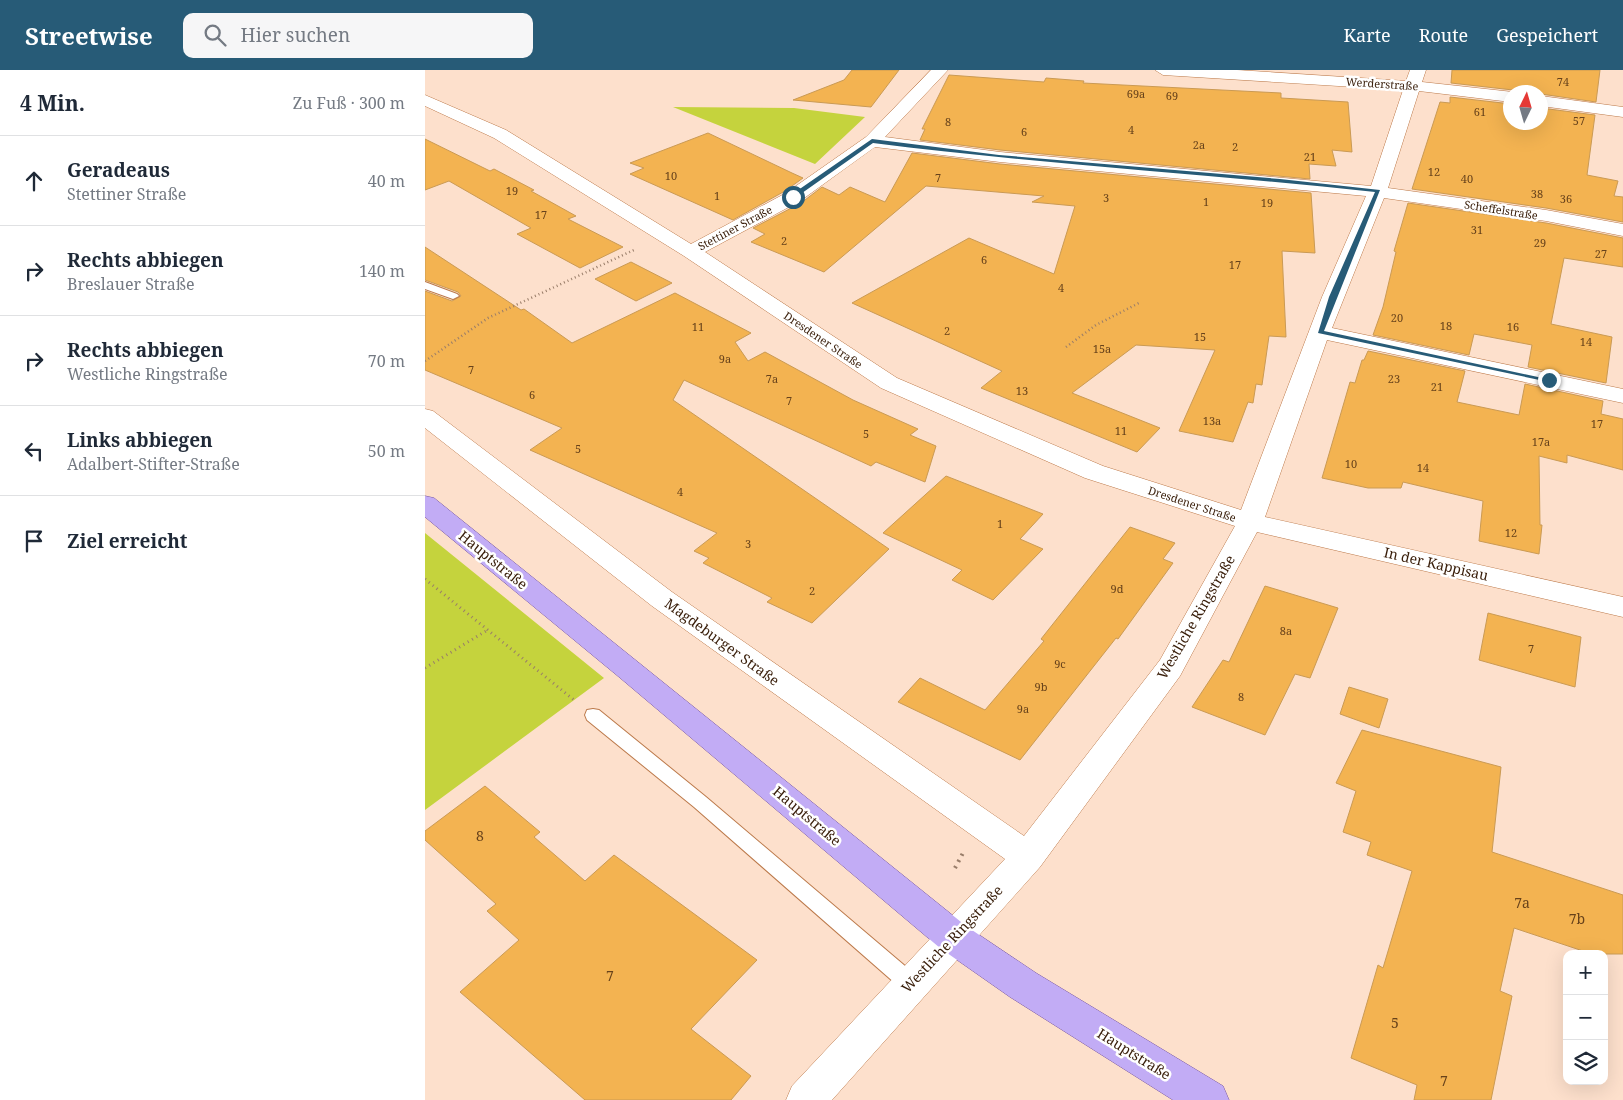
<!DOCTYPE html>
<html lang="de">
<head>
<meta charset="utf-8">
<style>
  body { margin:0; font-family:"Noto Serif",serif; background:#f6f6f7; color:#1f2937 }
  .controls { position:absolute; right:15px; bottom:15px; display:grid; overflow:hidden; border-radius:10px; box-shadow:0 5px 20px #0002 }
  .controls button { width:45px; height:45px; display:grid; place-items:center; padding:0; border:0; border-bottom:1px solid #e0e1e3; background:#fff; color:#1f2937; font:25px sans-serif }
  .compass { position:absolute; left:1078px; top:15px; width:45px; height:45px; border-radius:50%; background:#fff; box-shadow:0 5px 20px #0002; rotate:5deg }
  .stop { position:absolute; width:15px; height:15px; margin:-11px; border:4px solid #275b77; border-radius:50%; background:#fff }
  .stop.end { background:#275b77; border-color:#fff; box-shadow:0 1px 5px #0008 }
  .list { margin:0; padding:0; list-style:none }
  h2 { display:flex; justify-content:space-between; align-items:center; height:65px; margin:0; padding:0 20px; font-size:21px }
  h2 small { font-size:16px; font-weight:400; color:#747a83 }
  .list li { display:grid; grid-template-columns:32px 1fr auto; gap:15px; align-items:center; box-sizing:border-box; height:90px; padding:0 20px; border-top:1px solid #e0e1e3 }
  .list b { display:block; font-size:19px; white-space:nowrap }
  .list p { margin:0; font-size:16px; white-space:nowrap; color:#747a83 }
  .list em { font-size:16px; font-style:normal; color:#747a83 }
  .icon { flex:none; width:28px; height:28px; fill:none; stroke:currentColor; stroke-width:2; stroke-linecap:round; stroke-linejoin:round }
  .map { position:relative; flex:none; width:1198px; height:1030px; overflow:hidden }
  header { display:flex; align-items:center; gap:30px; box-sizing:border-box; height:70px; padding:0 25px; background:#275b77; color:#fff }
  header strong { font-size:24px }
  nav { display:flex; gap:28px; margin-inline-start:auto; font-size:18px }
  .search { width:350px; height:45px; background:#f6f6f7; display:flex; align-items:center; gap:12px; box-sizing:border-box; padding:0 18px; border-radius:10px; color:#747a83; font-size:19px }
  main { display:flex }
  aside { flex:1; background:#fff }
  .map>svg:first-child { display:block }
  .green { fill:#c5d33d }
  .building { fill:#f3b351; stroke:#ca9a54 }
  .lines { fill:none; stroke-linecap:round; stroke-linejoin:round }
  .lane-casing { stroke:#bc794a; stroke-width:2 }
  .street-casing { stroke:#bc794a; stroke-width:1 }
  .primary-casing { stroke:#77569e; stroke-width:1 }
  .path-far2 { stroke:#997d69; stroke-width:2.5; stroke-dasharray:1 3; stroke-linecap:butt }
  .path-far1 { stroke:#997d69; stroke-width:3; stroke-dasharray:1 4; stroke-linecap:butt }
  .path { stroke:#997d69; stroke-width:4; stroke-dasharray:2 5; stroke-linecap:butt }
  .lane { fill:#fff; fill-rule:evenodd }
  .street { fill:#fff; fill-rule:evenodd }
  .primary { fill:#c2acf5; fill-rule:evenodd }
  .route { fill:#275b77 }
  .labels { text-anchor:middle; stroke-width:5; stroke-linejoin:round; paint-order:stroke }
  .number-label { font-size:11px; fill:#67421b }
  .far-street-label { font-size:11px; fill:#381d09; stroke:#fff }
  .street-label { font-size:14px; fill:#381d09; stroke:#fff }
  .near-number-label { font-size:14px; fill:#67421b }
</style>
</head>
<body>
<header>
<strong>Streetwise</strong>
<div class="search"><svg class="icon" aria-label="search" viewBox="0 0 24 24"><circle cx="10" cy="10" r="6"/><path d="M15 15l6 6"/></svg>Hier suchen</div>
<nav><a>Karte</a><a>Route</a><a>Gespeichert</a></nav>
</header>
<main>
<aside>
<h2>4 Min.<small>Zu Fuß · 300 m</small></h2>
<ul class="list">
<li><svg class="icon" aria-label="ahead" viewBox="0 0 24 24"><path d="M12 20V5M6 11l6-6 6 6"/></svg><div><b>Geradeaus</b><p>Stettiner Straße</p></div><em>40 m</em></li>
<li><svg class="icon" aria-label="right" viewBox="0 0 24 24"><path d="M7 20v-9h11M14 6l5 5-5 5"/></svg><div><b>Rechts abbiegen</b><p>Breslauer Straße</p></div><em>140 m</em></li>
<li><svg class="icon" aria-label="right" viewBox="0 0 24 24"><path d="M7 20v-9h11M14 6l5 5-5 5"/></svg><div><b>Rechts abbiegen</b><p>Westliche Ringstraße</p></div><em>70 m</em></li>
<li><svg class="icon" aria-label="left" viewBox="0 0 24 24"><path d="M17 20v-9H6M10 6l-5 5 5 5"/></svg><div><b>Links abbiegen</b><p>Adalbert-Stifter-Straße</p></div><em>50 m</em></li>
<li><svg class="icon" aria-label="arrive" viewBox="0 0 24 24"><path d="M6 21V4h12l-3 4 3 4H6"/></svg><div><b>Ziel erreicht</b></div></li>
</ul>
</aside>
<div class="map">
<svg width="1198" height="1030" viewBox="0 0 1198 1030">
  <rect width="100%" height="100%" fill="#fde0cc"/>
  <!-- green -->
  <path class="green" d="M 248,37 L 369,38 L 440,47 L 390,94 Z
    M 0,463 L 179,608 L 0,740 Z"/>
  <!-- building -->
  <path class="building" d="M 427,0 L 474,0 L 446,37 L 368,30 L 419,10 Z
    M 1027,0 L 1175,0 L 1171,32 L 1116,24 L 1116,22 L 1090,22 L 1088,20 L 1026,13 Z
    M 524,5 L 619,12 L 621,8 L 659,11 L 658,13 L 856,23 L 856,28 L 923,32 L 927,82 L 907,80 L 911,96 L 884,94 L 885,109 L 575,80 L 495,70 L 500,59 L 497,59 Z
    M 1025,27 L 1086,34 L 1086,52 L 1116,52 L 1116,38 L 1170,45 L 1162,105 L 1193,111 L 1189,126 L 1198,127 L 1198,152 L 1121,138 L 987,119 L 1015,32 L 1025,33 Z
    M 283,63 L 367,103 L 378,108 L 360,121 L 308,150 L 205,104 L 219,98 L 205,93 Z
    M 0,69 L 65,101 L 69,99 L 109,120 L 106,121 L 151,146 L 143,149 L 198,177 L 155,198 L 92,164 L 106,158 L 24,111 L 0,120 Z
    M 487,83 L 575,94 L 886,123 L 890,183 L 857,181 L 861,267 L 844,266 L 837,315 L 831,314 L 828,333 L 823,332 L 808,372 L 754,361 L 790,280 L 711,275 L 647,323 L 735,358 L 712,382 L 556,318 L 577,301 L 427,233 L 544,168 L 629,204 L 650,136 L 607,132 L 619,126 L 501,116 L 399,202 L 326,172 L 340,164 L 328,158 L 376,133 L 397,117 L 414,125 L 425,117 L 460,132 Z
    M 983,133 L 1121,153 L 1198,168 L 1198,197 L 1139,188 L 1126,254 L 1187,267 L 1181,313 L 1103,297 L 1107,275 L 1049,264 L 1044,285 L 948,265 L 958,237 L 971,182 L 969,181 Z
    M 0,177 L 96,240 L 99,239 L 147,273 L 250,223 L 326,263 L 310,272 L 323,291 L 340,282 L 428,330 L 493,359 L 485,365 L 511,376 L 500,412 L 451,392 L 446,396 L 259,310 L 248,330 L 464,479 L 387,553 L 342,532 L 347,528 L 278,493 L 284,488 L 269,481 L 292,463 L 105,380 L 137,358 L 0,300 L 0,221 L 27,231 L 36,226 L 33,222 L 0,210 Z
    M 206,192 L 247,213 L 211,231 L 170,209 Z
    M 943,281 L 1040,301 L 1032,332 L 1094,345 L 1100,314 L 1178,331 L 1176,344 L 1198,349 L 1198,400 L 1142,385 L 1142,393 L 1114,386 L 1115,455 L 1117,455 L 1114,484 L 1054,471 L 1058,431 L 978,412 L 976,418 L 943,418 L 897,408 L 925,312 L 930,313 L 937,290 L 939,290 Z
    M 521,406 L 618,444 L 595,469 L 618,479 L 568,530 L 527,510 L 537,500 L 458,463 Z
    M 705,457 L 750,473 L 738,489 L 748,493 L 693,569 L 691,568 L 595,690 L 473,632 L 495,608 L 560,640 L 619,571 L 616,569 Z
    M 840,516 L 913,538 L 885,608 L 870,604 L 840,665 L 767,637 L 798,590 L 804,592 Z
    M 1063,543 L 1156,567 L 1150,617 L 1054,590 Z
    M 924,617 L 963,629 L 954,658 L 915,644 Z
    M 937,660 L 1076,697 L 1067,782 L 1198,825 L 1198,884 L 1167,884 L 1089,858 L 1075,921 L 1087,926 L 1066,1030 L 989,1030 L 992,1015 L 926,988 L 953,895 L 958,898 L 987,801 L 942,785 L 946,772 L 918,762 L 931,721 L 911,713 Z
    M 60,716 L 115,762 L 109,767 L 160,811 L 189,785 L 332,890 L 266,959 L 326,1006 L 306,1030 L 160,1030 L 35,922 L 94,870 L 62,841 L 71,834 L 0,770 L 0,761 Z"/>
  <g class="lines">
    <!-- lane casing -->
    <g class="lane-casing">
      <path id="lane" d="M 0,212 L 32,224 L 34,226 L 28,229 L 0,219 Z
        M 168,639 L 174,640 L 281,727 L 493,907 L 496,914 L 493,921 L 486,923 L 479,921 L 269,737 L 162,650 L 160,645 L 162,640 Z"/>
    </g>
    <!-- street casing -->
    <g class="street-casing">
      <path id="street" d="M 506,0 L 523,0 L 460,67 L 575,82 L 946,116 L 978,20 L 738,5 L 730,0 L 812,0 L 981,11 L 985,0 L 1001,0 L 997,12 L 1088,22 L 1086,22 L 1086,32 L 994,21 L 963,118 L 1121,140 L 1198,154 L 1198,166 L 1121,151 L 959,128 L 907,258 L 1198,319 L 1198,333 L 902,270 L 840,447 L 1198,527 L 1198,547 L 832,462 L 755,606 L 615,797 L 407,1030 L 361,1030 L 367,1016 L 580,789 L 227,536 L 0,358 L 0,339 L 8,341 L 247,522 L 599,766 L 735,590 L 810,456 L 660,408 L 456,318 L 259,186 L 69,68 L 0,36 L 0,25 L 81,60 L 266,174 L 361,123 L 441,67 ZM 450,77 L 575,92 L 941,126 L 897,227 L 816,440 L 678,396 L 472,308 L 280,182 L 375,131 Z
        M 1116,26 L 1198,37 L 1198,47 L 1116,36 Z"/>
    </g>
    <!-- primary casing -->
    <g class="primary-casing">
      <path id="primary" d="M 0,426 L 9,428 L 541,856 L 611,903 L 798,1016 L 804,1030 L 748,1030 L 585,927 L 515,878 L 194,607 L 0,447 Z"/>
    </g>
    <!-- path-far2 -->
    <path class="path-far2" d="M 641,277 L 671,255 L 714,233
      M 0,291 L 63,248 L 211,179"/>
    <!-- path-far1 -->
    <path class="path-far1" d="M 0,509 L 149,630
      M 0,598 L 61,561"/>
    <!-- path -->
    <path class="path" d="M 530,798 L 538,783"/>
    <!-- lane -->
    <use href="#lane" class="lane"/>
    <!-- street -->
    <use href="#street" class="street"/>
    <!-- primary -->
    <use href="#primary" class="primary"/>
  </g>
  <!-- route -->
  <path class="route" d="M 447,69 L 574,85 L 855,109 L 955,120 L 899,261 L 1127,310 L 1124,312 L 893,263 L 904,227 L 950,122 C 783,104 615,94 448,73 L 370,128 L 366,128 L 366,125 Z"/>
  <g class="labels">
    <!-- number labels -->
    <g class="number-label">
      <text x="1138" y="16">74</text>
      <text x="711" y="28">69a</text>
      <text x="747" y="30">69</text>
      <text x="1055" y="46">61</text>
      <text x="1154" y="55">57</text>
      <text x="523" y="56">8</text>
      <text x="706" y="64">4</text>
      <text x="599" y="66">6</text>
      <text x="774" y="79">2a</text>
      <text x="810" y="81">2</text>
      <text x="885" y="91">21</text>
      <text x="1009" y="106">12</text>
      <text x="246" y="110">10</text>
      <text x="513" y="112">7</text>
      <text x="1042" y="113">40</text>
      <text x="87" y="125">19</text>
      <text x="1112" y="128">38</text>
      <text x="292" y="130">1</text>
      <text x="681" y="132">3</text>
      <text x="1141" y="133">36</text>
      <text x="781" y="136">1</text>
      <text x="842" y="137">19</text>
      <text x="116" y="149">17</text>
      <text x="1052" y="164">31</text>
      <text x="359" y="175">2</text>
      <text x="1115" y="177">29</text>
      <text x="1176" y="188">27</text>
      <text x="559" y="194">6</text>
      <text x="810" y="199">17</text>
      <text x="636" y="222">4</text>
      <text x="972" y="252">20</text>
      <text x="1021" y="260">18</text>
      <text x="273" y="261">11</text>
      <text x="1088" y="261">16</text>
      <text x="522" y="265">2</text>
      <text x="775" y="271">15</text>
      <text x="1161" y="276">14</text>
      <text x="677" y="283">15a</text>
      <text x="300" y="293">9a</text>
      <text x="46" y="304">7</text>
      <text x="347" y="313">7a</text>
      <text x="969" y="313">23</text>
      <text x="1012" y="321">21</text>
      <text x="597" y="325">13</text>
      <text x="107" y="329">6</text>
      <text x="364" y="335">7</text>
      <text x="787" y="355">13a</text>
      <text x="1172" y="358">17</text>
      <text x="696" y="365">11</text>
      <text x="441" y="368">5</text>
      <text x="1116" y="376">17a</text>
      <text x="153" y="383">5</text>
      <text x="926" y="398">10</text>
      <text x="998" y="402">14</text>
      <text x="255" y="426">4</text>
      <text x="575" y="458">1</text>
      <text x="1086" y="467">12</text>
      <text x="323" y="478">3</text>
      <text x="692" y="523">9d</text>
      <text x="387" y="525">2</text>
      <text x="861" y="565">8a</text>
      <text x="1106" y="583">7</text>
      <text x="635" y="598">9c</text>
      <text x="616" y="621">9b</text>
      <text x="816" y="631">8</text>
      <text x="598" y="643">9a</text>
    </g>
    <!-- far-street labels -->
    <g class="far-street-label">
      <text transform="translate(957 14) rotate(4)" y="4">Werderstraße</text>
      <text transform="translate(1076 140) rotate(9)" y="4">Scheffelstraße</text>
      <text transform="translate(310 158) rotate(-28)" y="4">Stettiner Straße</text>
      <text transform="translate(398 270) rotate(34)" y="4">Dresdener Straße</text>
      <text transform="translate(767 434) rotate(18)" y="4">Dresdener Straße</text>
    </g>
    <!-- street labels -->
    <g class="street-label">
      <text transform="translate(68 490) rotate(39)" y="5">Hauptstraße</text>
      <text transform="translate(1011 494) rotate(13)" y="5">In der Kappisau</text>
      <text transform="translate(771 547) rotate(-60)" y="5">Westliche Ringstraße</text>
      <text transform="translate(297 572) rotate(36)" y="5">Magdeburger Straße</text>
      <text transform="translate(382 746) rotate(40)" y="5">Hauptstraße</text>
      <text transform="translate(527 869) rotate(-47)" y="5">Westliche Ringstraße</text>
      <text transform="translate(709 984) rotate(32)" y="5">Hauptstraße</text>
    </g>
    <!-- near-number labels -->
    <g class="near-number-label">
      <text x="55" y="771">8</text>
      <text x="1097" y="838">7a</text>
      <text x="1152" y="854">7b</text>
      <text x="185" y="911">7</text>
      <text x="970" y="958">5</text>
      <text x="1019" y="1016">7</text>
    </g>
  </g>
</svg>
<div class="controls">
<button>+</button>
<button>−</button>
<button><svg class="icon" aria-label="layers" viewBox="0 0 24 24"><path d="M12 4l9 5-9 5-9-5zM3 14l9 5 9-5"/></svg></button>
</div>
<svg class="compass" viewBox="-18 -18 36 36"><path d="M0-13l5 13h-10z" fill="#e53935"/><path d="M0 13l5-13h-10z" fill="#747a83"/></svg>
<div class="stop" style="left:368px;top:127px"></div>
<div class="stop end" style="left:1124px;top:310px"></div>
</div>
</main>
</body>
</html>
